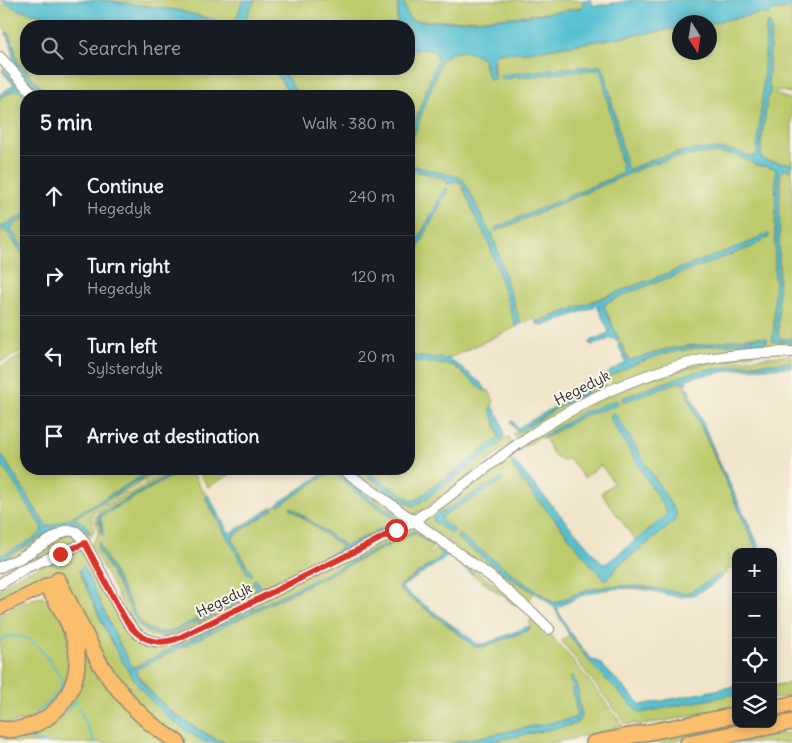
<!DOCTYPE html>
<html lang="en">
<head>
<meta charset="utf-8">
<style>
  body { margin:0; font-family:Delius,sans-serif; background:#242831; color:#f1f3f6 }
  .controls { position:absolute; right:15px; bottom:15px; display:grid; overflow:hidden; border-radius:10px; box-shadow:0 2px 8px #0003 }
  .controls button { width:45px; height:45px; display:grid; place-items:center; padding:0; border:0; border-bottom:1px solid #363941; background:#171b24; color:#f1f3f6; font:25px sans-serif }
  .compass { position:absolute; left:672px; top:15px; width:45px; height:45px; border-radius:50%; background:#171b24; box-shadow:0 2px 8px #0003; rotate:168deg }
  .stop { position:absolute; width:15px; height:15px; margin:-11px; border:4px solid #d93025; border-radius:50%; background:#fff }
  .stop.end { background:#d93025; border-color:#fff; box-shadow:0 1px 5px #0008 }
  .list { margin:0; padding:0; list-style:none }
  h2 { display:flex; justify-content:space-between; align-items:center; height:65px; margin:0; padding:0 20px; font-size:21px }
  h2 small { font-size:16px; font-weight:400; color:#9ea1a6 }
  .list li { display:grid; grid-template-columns:32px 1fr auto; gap:15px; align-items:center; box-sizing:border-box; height:80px; padding:0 20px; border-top:1px solid #363941 }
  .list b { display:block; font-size:19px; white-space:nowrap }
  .list p { margin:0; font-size:16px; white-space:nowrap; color:#9ea1a6 }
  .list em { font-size:16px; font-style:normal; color:#9ea1a6 }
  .icon { flex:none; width:28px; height:28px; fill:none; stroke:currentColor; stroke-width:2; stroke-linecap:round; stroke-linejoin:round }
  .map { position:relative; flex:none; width:792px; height:743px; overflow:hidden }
  .search { position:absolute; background:#171b24; box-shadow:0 2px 8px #0003; left:20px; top:20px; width:395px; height:55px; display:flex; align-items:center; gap:12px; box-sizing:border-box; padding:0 18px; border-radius:20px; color:#9ea1a6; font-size:19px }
  .panel { position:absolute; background:#171b24; box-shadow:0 2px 8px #0003; left:20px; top:90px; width:395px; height:385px; border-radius:20px }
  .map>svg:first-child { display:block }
  .green { fill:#bdcb6d; stroke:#747b4c; fill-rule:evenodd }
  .water { fill:#54bfd0; stroke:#40757e }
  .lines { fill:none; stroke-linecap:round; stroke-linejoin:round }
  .stream { stroke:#54bfd0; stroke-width:2 }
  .minor-casing { stroke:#8e887a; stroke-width:12 }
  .major-casing { stroke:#8e887a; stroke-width:15 }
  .highway-casing { stroke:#8e887a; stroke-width:18 }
  .minor { stroke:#fff; stroke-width:10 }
  .major { stroke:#fabe6d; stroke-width:12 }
  .highway { stroke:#fabe6d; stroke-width:15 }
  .route { stroke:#d93025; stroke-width:6 }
  .labels { text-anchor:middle; stroke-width:4; stroke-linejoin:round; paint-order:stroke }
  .street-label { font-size:15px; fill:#2b2b2b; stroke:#fbf7ec }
</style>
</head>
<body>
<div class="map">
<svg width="792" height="743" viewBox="0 0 792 743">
  <rect width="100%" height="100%" fill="#fbf7ec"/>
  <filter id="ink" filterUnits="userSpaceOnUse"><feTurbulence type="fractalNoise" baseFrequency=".02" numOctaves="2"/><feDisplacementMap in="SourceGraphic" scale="10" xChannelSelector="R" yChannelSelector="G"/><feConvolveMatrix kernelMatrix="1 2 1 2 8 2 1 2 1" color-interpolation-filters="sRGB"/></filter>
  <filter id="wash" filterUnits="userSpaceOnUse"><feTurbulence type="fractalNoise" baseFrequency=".0096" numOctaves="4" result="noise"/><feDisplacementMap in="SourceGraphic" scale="20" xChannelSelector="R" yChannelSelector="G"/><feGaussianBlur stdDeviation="1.12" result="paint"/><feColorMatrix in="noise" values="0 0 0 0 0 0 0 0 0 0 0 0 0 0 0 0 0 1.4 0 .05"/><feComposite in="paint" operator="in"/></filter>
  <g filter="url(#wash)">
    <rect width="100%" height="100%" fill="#f0e5ca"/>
    <!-- green -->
    <path class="green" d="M 102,0 L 244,0 C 236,11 242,20 226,23 L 176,10 Z
      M 255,0 L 398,0 L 397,23 L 393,25 L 256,26 L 250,25 L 246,17 Z
      M 403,0 L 584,0 L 582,8 C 525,17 469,22 412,21 L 407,15 Z
      M 6,3 L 41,15 L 103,26 L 26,26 L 26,69 L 409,69 L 409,51 L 422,49 L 434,51 L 436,54 L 437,60 L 442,60 C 452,48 472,49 484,59 L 485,67 L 495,79 L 493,57 L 494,55 L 498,53 L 529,52 L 679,28 L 680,52 L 710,52 L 710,23 L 761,13 L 764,15 L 771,11 L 792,8 L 792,93 L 776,90 L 775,94 L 792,100 L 792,164 C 782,162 768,164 761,157 L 761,143 L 767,101 L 768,95 L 770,93 L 768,83 L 771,29 L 770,23 L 766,24 C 767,66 761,110 757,152 L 756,155 L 753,157 L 726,150 L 713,149 L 694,150 L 675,153 L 649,161 L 632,168 L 627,169 L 606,76 L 602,67 L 599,66 L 552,69 L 501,78 L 591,70 L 601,71 L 623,170 L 621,174 L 495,228 L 497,231 L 651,164 L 679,157 L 706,153 L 731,154 L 737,155 L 756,164 L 773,167 L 776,169 L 774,333 L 772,341 L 792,343 L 792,349 L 768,350 L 616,384 L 611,382 L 608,377 L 629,366 L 662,354 L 704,347 L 746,342 L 767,341 L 767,338 C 749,335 730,340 713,343 C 697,345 681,346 666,349 C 655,352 640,359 629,360 L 621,343 L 619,344 L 617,340 L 619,339 L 604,307 L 606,303 L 638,289 L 754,246 L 764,239 L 768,238 L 756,240 L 538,322 L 537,324 L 534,318 L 521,324 C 513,301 505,279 499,255 C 497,248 493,240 492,233 L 487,228 L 466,185 L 446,174 L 409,165 L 409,148 L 440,64 L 436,63 L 409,139 L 409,96 L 299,96 L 284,73 L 277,75 L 292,96 L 48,96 L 16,59 L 15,47 L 8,33 L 0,22 L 0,8 Z
      M 16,90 L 19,90 L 26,98 L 26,214 L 1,227 L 8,233 L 26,259 L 26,349 L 0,362 L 0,98 Z
      M 786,168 L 792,170 L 792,339 L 780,339 L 778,334 L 780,172 L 781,170 Z
      M 409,169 L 446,179 L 448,182 L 457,181 L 460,182 L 489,243 L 516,327 L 447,359 L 409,356 L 409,266 L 446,193 L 426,224 L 409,257 Z
      M 26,218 L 26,253 L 11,229 L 14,224 Z
      M 26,354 L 26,469 L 154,469 L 70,518 C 64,521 52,527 46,526 L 44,523 L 0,452 L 0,367 Z
      M 792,355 L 792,362 L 747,364 L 691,373 L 622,398 L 624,401 L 678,382 L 680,381 L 685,383 L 686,388 L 685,388 L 716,461 L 757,549 L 758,552 L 736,552 L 736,566 L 725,571 L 726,573 L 722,576 L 720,574 L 694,591 L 686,593 L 611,586 L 586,590 L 554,603 L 522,581 L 460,535 L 458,536 L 457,538 L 506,575 L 534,593 L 526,603 L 421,520 L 519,449 L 521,450 L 510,458 L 513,462 L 512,466 L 526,486 L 553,517 L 596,571 L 603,578 L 606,579 L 610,576 L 619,565 L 667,528 L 676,519 L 610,417 L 667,512 L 665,517 L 636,541 L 601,493 L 614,483 L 601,465 L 584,478 L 570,459 L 561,460 L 553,454 L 545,438 L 581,417 L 616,401 L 582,413 L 543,436 L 542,438 L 539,437 L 525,447 L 524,443 L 562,419 L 628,385 L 704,363 ZM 501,478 L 503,481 L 441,517 L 441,521 L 454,530 L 434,522 L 433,517 Z
      M 409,361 L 453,365 L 483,390 L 489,391 L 494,402 L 491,406 L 494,420 L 499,437 L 495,442 L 462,465 L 416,500 L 413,501 L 362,469 L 409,469 Z
      M 603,379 L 606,385 L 605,389 L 520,438 L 514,436 L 513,434 L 525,429 L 555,409 L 585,394 L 603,381 Z
      M 509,437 L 511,443 L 422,511 L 412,515 L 347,469 L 356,469 L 411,505 L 415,506 L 495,447 L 503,439 Z
      M 0,461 L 42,528 C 42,529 42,531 41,532 C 37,539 8,552 0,556 Z
      M 159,469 L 165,469 L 96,509 L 91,516 L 94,530 L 91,536 L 87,536 L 78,528 L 0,565 L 0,560 L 19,550 L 64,524 L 74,523 L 79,524 L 90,532 C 87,524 79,523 73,518 Z
      M 172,469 L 180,469 L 99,515 L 98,521 L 101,531 L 103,526 L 100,518 L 103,515 L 184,469 L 191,469 L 202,491 L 204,491 L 206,496 L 205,497 L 249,576 L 252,574 L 233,541 L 233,536 L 274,509 L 273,508 L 278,505 L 279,506 L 332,470 L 332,469 L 337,469 L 404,518 L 403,523 L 168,638 L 148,636 L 132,622 L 91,545 L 97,537 L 98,532 L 95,518 L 99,510 ZM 339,474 L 359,490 L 394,515 L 397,523 L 262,591 L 170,634 C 155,636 149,634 138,623 L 98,549 L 100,546 L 140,622 C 149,631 157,633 169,632 L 256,591 L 256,588 L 252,581 L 255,579 L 260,587 L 262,588 L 342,548 L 341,546 L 290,508 L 291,507 L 346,546 L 394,522 L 394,519 L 392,517 L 357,493 Z
      M 197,469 L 239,469 L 208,487 Z
      M 412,527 L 416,527 L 437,543 L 428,552 L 430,554 L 443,544 L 518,604 L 515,605 L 476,577 L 440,548 L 438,549 L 442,553 L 440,558 L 401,585 L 399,589 L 473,645 L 481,647 L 485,646 L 529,630 L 530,621 L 534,619 C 568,651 595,689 623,726 L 614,727 L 614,730 L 550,743 L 483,743 L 576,724 L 580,719 L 581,716 L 577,691 L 574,679 L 571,677 L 577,714 L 576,718 L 450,743 L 225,743 C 189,727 156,704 135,670 L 414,533 L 416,533 L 414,531 L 134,667 L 132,667 C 114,634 98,601 81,568 L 79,571 C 110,640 135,709 210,743 L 183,743 L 162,729 L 114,680 L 59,573 L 0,602 L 0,588 L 18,576 L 79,550 L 85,552 L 126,625 L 153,644 Z
      M 68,534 L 75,536 L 76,538 L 71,545 L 0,580 L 0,572 Z
      M 44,597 L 47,598 L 67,626 L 72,677 L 46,715 L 0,726 L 0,615 C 14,608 28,598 44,597 Z
      M 569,635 L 594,667 L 619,692 L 635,709 L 653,710 L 736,694 L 736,707 L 637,726 L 636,723 L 627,725 L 562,641 Z
      M 87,644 L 174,743 L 16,743 L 0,737 L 0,731 L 48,720 L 79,653 Z
      M 792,682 L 792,696 L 773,699 L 773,686 Z
      M 736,720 L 736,724 L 758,724 L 663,743 L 643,743 L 641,741 Z
      M 792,732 L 792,743 L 736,743 L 789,733 Z"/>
    <!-- water -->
    <path class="water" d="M 0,0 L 102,0 L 176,10 L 226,23 C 242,19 236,11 244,0 L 255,0 L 246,17 L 250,25 L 256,26 L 103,26 L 41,15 L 16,9 Z
      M 398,0 L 403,0 L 407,14 L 412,21 C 469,23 525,17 581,8 L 584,0 L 591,0 L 592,4 L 596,6 L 633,0 L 792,0 L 792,8 L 771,11 L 770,14 L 767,15 L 761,13 L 710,23 L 680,22 L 679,28 L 529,52 L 498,53 C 490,57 493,65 493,73 C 495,75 496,77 495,79 L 490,80 L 487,76 L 484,59 L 477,55 L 463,51 L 448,54 L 440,62 L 437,60 L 436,54 L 434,51 L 422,49 L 409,51 L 409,26 L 331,26 L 393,25 L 397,22 Z
      M 770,23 L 771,29 L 768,83 C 768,85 770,86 770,88 C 771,90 768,98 767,101 L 761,143 L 761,157 C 768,164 782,162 792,164 L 792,170 L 784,169 L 780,173 L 778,334 L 780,339 L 792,339 L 792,343 L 772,341 L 774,333 L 776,169 C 771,166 767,167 761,166 C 750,164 742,156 731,154 C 701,152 680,155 651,164 L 496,231 L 495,228 L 621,174 L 623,170 L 601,71 L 591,70 L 500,79 L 501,75 L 552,69 L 599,66 L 602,67 L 606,76 L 627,169 C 638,168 650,160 661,157 C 685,150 710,147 735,151 C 741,152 747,156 753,157 L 756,155 L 757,152 L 762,102 L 766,36 L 766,24 Z
      M 6,32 C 17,44 12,50 18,62 L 48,96 L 42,96 L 15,64 L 13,60 L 11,43 L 6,34 Z
      M 436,63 L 440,64 L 409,148 L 409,139 Z
      M 3,68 L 28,96 L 26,96 L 26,98 C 14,85 13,90 0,98 L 0,94 L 14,85 L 2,71 Z
      M 280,69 L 284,73 L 299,96 L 292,96 L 277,75 L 278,70 Z
      M 409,165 L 458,177 L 463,180 L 466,185 L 487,228 L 492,233 C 492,239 496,245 498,252 C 504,276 512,300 521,324 L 516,327 L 505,294 L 489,243 L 475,216 L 465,191 L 460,182 L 454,181 L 450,184 L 447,184 L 448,182 L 446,179 L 409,169 Z
      M 445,188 L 448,189 L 446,193 L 409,266 L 409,257 Z
      M 26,214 L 26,218 L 14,224 L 11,229 L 26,253 L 26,259 L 8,233 L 5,230 L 3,231 L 1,227 Z
      M 764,234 L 769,234 L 769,237 L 764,239 L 754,246 L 638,289 L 606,303 L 604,307 L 619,339 L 617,340 L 612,338 L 593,345 L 590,344 L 590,342 L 591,341 L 608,333 L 609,331 L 597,306 L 543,326 L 539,326 L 537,324 L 538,322 L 751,242 C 756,240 759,236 764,234 Z
      M 759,337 L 767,338 L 767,342 C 733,343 697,346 664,354 C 645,359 627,367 610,376 L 608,374 L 609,372 L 625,363 L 623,355 L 618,345 L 621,343 L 628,359 L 631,360 L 668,349 Z
      M 409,356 L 447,359 L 453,361 L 482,384 L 486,390 L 485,391 L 483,390 L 453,365 L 409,361 Z
      M 792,362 L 792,367 L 740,369 L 694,377 L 687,379 L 686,381 L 687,383 L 683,384 L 682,382 L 678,382 L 623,402 L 622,398 L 691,373 C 724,366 758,364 792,362 Z
      M 602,378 L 604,381 L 585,394 L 555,409 L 521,431 L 517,432 L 511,422 L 512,420 L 517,428 L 518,428 L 584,390 Z
      M 685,388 L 688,388 L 718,459 L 760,548 L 763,552 L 758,552 L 697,418 Z
      M 616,400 L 618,403 L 617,405 L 581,417 L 545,438 L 542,438 L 543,436 L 582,413 Z
      M 492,405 C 499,415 508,431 501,443 L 417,505 L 411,505 L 356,469 L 362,469 L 410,499 L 413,501 L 416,500 L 498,439 L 499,434 L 490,408 L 490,407 Z
      M 614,412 L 676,513 C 677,520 672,523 667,528 L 619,565 L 610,576 L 606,579 L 603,578 L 596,571 L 553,517 L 526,486 L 512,466 L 512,464 L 513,462 L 516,464 L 601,562 L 603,564 L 607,563 L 665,517 L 667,512 L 611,420 L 610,415 Z
      M 0,452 L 44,523 L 48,527 L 70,518 L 154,469 L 159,469 L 74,518 L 85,524 L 90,532 L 88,534 L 79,524 L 74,523 L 64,524 L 19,550 L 0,560 L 0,556 C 8,552 37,539 41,532 C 42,531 42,529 42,528 L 0,461 Z
      M 180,469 L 184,469 L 101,516 C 99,521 104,528 103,535 L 101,535 L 101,527 L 98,518 L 99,515 Z
      M 330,469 L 333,470 L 279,506 L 277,504 Z
      M 339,474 L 359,490 L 394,515 L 397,518 L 397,523 L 262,591 L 170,634 C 155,636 149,634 138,623 L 98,549 L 98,542 L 100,542 L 100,548 L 140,622 C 149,631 157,633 169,632 L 256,591 L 256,588 L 252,581 L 255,579 L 260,587 L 262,588 L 342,548 L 341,546 L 290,508 L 291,507 L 345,546 L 394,522 L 394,519 L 392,517 L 357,493 L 337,476 Z
      M 501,478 L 503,481 L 441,517 L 442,521 L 454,530 L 455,531 L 452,534 L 434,522 L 433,517 Z
      M 208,495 L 228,531 L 231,533 L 273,507 L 274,509 L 233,536 L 233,541 L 252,575 L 249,576 L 205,497 Z
      M 414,531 L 435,544 L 433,545 L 414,533 L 135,670 C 152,703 192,728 225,743 C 220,743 214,743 210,743 C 200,741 191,733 183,728 C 128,692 105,628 79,570 L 81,568 L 84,567 L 118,641 L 132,667 L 134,667 Z
      M 458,535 L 460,535 L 522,581 L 554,603 L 586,590 L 611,586 L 639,586 L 686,593 L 694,590 L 720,574 L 723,577 C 713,583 700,594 689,596 C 676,599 661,592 648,590 C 628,587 605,588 587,594 C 577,597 568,602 559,607 L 557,609 L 571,634 L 591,659 L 599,662 L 641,705 L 736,686 L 736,694 L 640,713 L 635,709 L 619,692 L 594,667 L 569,635 L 554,607 L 545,599 L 506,575 L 457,538 Z
      M 440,547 L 474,574 L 473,575 L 450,557 L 447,557 L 403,586 L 402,588 L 404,590 L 478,644 L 484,644 L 527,627 L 530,627 L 529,630 L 485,646 L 477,647 L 474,646 L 442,620 L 401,591 L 400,587 L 401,585 L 442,556 L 441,551 L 438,549 Z
      M 573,675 L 578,691 L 581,716 L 580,719 L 576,724 L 483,743 L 450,743 L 576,718 L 577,714 L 571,677 Z"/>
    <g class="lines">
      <!-- stream -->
      <path class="stream" d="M 0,639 C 34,626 47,658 63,681 C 58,697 48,705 35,713
        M 75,700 L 95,743
        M 48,743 L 22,737 C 29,734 35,733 42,730 C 56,723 66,712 75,700"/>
    </g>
  </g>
  <g filter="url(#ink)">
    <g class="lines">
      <!-- minor casing -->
      <g class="minor-casing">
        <path id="minor" d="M 0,57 L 35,96
          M 342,469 L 490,576 L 533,613 L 549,629
          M 0,567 L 20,558 L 65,531 C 70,530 75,530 79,534 C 88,548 96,563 104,578 C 112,594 126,627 141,636 C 154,644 166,643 179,638 C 228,614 278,590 328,565 C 356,551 388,537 415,520 C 452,496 485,467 521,442 C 576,403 636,374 702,360 C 732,354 762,353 792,352
          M 0,584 L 25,568 L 85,543"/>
      </g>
      <!-- major casing -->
      <g class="major-casing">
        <path id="major" d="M 0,608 L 56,581"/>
      </g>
      <!-- highway casing -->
      <g class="highway-casing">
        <path id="highway" d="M 58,580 L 99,662 L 110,679 L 133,707 L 150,723 L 178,743
          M 773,708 L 792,704
          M 0,729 C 43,735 80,698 77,655 C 75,629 60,607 47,586
          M 594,743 L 736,715
          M 688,743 L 792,722"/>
      </g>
      <!-- minor -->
      <use href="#minor" class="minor"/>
      <!-- major -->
      <use href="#major" class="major"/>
      <!-- highway -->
      <use href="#highway" class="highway"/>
    </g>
  </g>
  <g class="lines" filter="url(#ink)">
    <!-- route -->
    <path class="route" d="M 60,554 L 85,543 C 92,557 100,571 107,585 C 115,600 126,627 141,636 C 154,644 166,643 179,638 L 368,545 L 396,530"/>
  </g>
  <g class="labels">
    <!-- street labels -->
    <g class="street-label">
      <text transform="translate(582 388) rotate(-27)" y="5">Hegedyk</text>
      <text transform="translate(224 600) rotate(-26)" y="5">Hegedyk</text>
    </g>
  </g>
</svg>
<div class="controls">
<button>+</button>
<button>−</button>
<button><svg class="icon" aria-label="locate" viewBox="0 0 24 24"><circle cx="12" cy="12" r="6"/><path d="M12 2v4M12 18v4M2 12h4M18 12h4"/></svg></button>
<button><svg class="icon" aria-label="layers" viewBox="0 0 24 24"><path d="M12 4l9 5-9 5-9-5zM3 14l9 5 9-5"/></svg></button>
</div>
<svg class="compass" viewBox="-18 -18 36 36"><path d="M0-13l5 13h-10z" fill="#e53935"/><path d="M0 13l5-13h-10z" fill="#9ea1a6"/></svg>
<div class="stop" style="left:396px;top:530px"></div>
<div class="stop end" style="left:60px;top:554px"></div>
<div class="search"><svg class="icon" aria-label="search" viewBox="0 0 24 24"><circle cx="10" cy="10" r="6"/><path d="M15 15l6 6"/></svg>Search here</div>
<section class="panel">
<h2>5 min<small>Walk · 380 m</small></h2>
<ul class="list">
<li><svg class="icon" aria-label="ahead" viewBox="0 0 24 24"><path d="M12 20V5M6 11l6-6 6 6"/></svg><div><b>Continue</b><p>Hegedyk</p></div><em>240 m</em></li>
<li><svg class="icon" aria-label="right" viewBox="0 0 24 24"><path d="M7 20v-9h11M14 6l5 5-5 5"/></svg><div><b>Turn right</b><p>Hegedyk</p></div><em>120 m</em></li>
<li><svg class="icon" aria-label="left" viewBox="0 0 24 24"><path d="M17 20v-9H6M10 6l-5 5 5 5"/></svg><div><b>Turn left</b><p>Sylsterdyk</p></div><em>20 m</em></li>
<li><svg class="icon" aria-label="arrive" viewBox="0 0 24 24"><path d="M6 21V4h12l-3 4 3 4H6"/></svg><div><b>Arrive at destination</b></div></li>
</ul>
</section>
</div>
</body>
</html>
